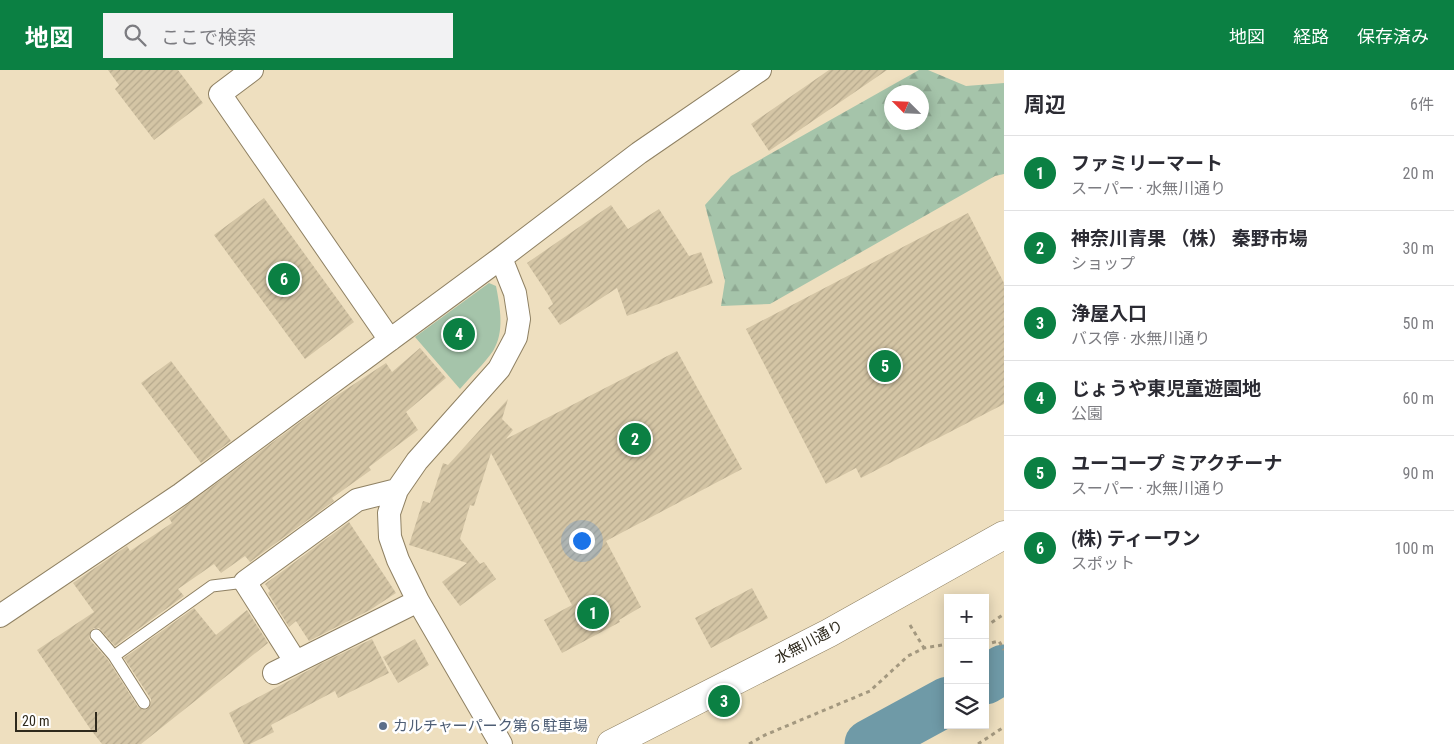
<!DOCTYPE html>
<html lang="ja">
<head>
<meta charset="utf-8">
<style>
  body { margin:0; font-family:"Roboto Condensed","Noto Sans JP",sans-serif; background:#f2f2f3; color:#2b2b33 }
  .controls { position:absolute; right:15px; bottom:15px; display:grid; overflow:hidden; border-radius:0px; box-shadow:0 2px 12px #0003 }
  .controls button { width:45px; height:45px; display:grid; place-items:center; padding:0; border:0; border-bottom:1px solid #e1e1e2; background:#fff; color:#2b2b33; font:25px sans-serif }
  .compass { position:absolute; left:884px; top:15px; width:45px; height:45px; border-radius:50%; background:#fff; box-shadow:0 2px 12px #0003; rotate:294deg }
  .scale { position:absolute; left:15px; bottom:12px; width:82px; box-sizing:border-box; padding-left:5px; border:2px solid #2e291c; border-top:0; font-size:14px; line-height:18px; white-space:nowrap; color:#2e291c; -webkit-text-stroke:4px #fff; paint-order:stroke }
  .you { position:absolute; left:581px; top:470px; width:18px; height:18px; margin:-12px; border:4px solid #fff; border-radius:50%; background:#1a73e8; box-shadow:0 0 0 8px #1a73e833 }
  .badge { display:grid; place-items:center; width:32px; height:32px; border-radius:50%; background:#0b8043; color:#fff; font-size:16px; font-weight:700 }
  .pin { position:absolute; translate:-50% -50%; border:2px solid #fff; box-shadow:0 1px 5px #0006 }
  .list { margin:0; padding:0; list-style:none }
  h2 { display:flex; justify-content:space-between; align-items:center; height:65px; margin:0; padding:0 20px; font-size:21px }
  h2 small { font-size:16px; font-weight:400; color:#7c7c81 }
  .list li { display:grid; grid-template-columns:32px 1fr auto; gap:15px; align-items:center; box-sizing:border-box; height:75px; padding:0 20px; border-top:1px solid #e1e1e2 }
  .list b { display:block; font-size:19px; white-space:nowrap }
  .list p { margin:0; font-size:16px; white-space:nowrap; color:#7c7c81 }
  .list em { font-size:16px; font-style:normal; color:#7c7c81 }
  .icon { flex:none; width:28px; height:28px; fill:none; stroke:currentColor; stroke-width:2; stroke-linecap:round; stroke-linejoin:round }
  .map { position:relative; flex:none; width:1004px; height:674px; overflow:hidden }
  header { display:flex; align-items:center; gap:30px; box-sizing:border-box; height:70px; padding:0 25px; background:#0b8043; color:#fff }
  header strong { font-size:24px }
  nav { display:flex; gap:28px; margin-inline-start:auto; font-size:18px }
  .search { width:350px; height:45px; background:#f2f2f3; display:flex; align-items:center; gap:12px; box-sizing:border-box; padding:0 18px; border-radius:0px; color:#7c7c81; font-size:19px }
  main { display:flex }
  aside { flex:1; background:#fff }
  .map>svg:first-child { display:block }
  .forest { fill:url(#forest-firs); fill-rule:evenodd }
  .green { fill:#a5c4aa }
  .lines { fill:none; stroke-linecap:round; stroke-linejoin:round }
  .river { stroke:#6f9aa7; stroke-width:49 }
  .building { fill:url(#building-hatch) }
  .service-casing { stroke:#8f8163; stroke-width:13 }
  .minor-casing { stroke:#8f8163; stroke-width:24 }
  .tertiary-casing { stroke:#8f8163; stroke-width:29 }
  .path { stroke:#a3987f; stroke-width:3; stroke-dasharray:4 4; stroke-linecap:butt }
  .service { stroke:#fff; stroke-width:11 }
  .minor { stroke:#fff; stroke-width:22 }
  .tertiary { stroke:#fff; stroke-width:28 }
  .service-dot { fill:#5c6f8a; stroke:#fff; stroke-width:2 }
  .labels { text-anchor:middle; stroke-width:5; stroke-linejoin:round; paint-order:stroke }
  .street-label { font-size:15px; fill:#2e291c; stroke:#fff }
  .service-label { font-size:15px; fill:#4e5e75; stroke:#fff; text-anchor:start }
</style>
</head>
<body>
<header>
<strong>地図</strong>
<div class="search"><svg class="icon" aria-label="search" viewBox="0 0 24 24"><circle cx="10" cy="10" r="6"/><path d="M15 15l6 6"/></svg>ここで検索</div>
<nav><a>地図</a><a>経路</a><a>保存済み</a></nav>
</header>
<main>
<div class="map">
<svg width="1004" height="674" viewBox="0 0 1004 674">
  <defs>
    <pattern id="forest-firs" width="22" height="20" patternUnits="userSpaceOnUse" patternTransform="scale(1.25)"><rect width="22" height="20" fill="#a5c4aa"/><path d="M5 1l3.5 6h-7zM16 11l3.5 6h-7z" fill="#8ea892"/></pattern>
    <pattern id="building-hatch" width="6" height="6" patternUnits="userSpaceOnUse" patternTransform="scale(1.25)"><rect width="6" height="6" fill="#d4c5a5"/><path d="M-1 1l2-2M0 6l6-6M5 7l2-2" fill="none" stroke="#b6a98d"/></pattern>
  </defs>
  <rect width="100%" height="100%" fill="#eedfbf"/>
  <!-- forest -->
  <path class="forest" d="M 919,0 L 928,0 L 966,16 L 1004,13 L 1004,104 L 995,106 L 770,234 L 721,236 L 725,211 L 705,135 L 731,106 ZM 892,22 L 922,22 L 922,52 L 892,52 Z"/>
  <!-- green -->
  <path class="green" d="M 489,213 L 496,216 C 500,237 505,262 493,281 C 485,293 470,307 460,319 L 415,267 Z"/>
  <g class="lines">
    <!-- river -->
    <path class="river" d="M 985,610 L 1004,599
      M 869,674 L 948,631"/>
  </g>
  <!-- building -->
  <path class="building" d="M 108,0 L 178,0 L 203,33 L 154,70 L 115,19 L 119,15 Z
    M 829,0 L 887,0 L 769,81 L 751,54 Z
    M 264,128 L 354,252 L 305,289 L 214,165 Z
    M 611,135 L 628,159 L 659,139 L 689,186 L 701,182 L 713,213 L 627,246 L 617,218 L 560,255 L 548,238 L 553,234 L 549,226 L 527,193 Z
    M 968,143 L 1004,213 L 1004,334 L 861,408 L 856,398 L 826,414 L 746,259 Z
    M 420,278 L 446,308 L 406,342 L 418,360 L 369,397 L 371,400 L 332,428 L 334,431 L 250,492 L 245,486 L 221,503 L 214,494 L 178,519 L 184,526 L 115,576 L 99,558 L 94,558 L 91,560 L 89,566 L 90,570 L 108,590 L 138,637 L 144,640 L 150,637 L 151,629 L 124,588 L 194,538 L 216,565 L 247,540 L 268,573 L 141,674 L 102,674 L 91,660 L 37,580 L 94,542 L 73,513 L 127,476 L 130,481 L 172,453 L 169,448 L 333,328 L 386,293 L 392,302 Z
    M 677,281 L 742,399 L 606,471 L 641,537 L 619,550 L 620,552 L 562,583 L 544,550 L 572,535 L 491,383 L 474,436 L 470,435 L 460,469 L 480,494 L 484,492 L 496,509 L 460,536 L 442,512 L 467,493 L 409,475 L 423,431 L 430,433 L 443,393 L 448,395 L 508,329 L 502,349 L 513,360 L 506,369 Z
    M 171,291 L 231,371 L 201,393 L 141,313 Z
    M 349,452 L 396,523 L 370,540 L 309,571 L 296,551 L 289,557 L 268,523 L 270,521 L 265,514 Z
    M 752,518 L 768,548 L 711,578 L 695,548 Z
    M 372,569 L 389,603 L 338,628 L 335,621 L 271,655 L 274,662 L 250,674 L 244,674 L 229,643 L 320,594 Z
    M 415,569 L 429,595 L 398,613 L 383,587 Z"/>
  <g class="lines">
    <!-- service casing -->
    <g class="service-casing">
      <path id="service" d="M 96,565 L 114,586 L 144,633
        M 114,586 L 212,516 L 245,512"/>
    </g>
    <!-- minor casing -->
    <g class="minor-casing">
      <path id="minor" d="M 252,0 L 220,24 L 390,270
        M 501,188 L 515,223 L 519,249 L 516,267 L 499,299 L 417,391 L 397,420 L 389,443 L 390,467 L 398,490 L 418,531 L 501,674
        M 0,546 L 181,424 L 501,188 L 639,83 L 760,0
        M 295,591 L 245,512 L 357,430 L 397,420
        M 274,603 L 418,531"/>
    </g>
    <!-- tertiary casing -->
    <g class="tertiary-casing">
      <path id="tertiary" d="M 611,674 L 829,563 L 1004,465"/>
    </g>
    <!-- path -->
    <path class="path" d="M 910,555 L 924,578
      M 985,557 L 1004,544
      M 985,572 L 987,574 L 999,571 L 1004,580
      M 749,674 L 765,665 L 870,621 L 908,586 L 924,578 L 948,574
      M 978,674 L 1004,657"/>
    <!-- service -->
    <use href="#service" class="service"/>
    <!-- minor -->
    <use href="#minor" class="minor"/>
    <!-- tertiary -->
    <use href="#tertiary" class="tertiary"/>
  </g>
  <!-- markers -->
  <circle class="service-dot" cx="383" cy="656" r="5"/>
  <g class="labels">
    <!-- street labels -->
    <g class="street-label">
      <text transform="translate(809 572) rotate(-28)" y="5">水無川通り</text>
    </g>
    <!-- service labels -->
    <g class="service-label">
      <text x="393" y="661">カルチャーパーク第６駐車場</text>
    </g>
  </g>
</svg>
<div class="controls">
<button>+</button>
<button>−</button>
<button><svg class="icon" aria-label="layers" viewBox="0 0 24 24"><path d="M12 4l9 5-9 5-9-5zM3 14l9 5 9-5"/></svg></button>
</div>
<svg class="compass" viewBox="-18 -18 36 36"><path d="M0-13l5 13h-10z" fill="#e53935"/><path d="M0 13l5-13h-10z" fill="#7c7c81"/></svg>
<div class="scale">20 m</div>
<div class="you"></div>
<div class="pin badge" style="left:593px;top:543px">1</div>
<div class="pin badge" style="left:635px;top:369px">2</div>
<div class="pin badge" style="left:724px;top:631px">3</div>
<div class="pin badge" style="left:459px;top:264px">4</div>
<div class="pin badge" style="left:885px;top:296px">5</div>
<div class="pin badge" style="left:284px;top:209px">6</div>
</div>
<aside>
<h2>周辺<small>6件</small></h2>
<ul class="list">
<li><span class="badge">1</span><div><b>ファミリーマート</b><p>スーパー · 水無川通り</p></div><em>20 m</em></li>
<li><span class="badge">2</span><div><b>神奈川青果 （株） 秦野市場</b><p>ショップ</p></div><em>30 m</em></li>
<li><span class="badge">3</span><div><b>浄屋入口</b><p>バス停 · 水無川通り</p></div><em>50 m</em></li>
<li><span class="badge">4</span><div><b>じょうや東児童遊園地</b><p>公園</p></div><em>60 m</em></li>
<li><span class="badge">5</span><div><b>ユーコープ ミアクチーナ</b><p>スーパー · 水無川通り</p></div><em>90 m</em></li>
<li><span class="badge">6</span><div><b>(株) ティーワン</b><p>スポット</p></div><em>100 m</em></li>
</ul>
</aside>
</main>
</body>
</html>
